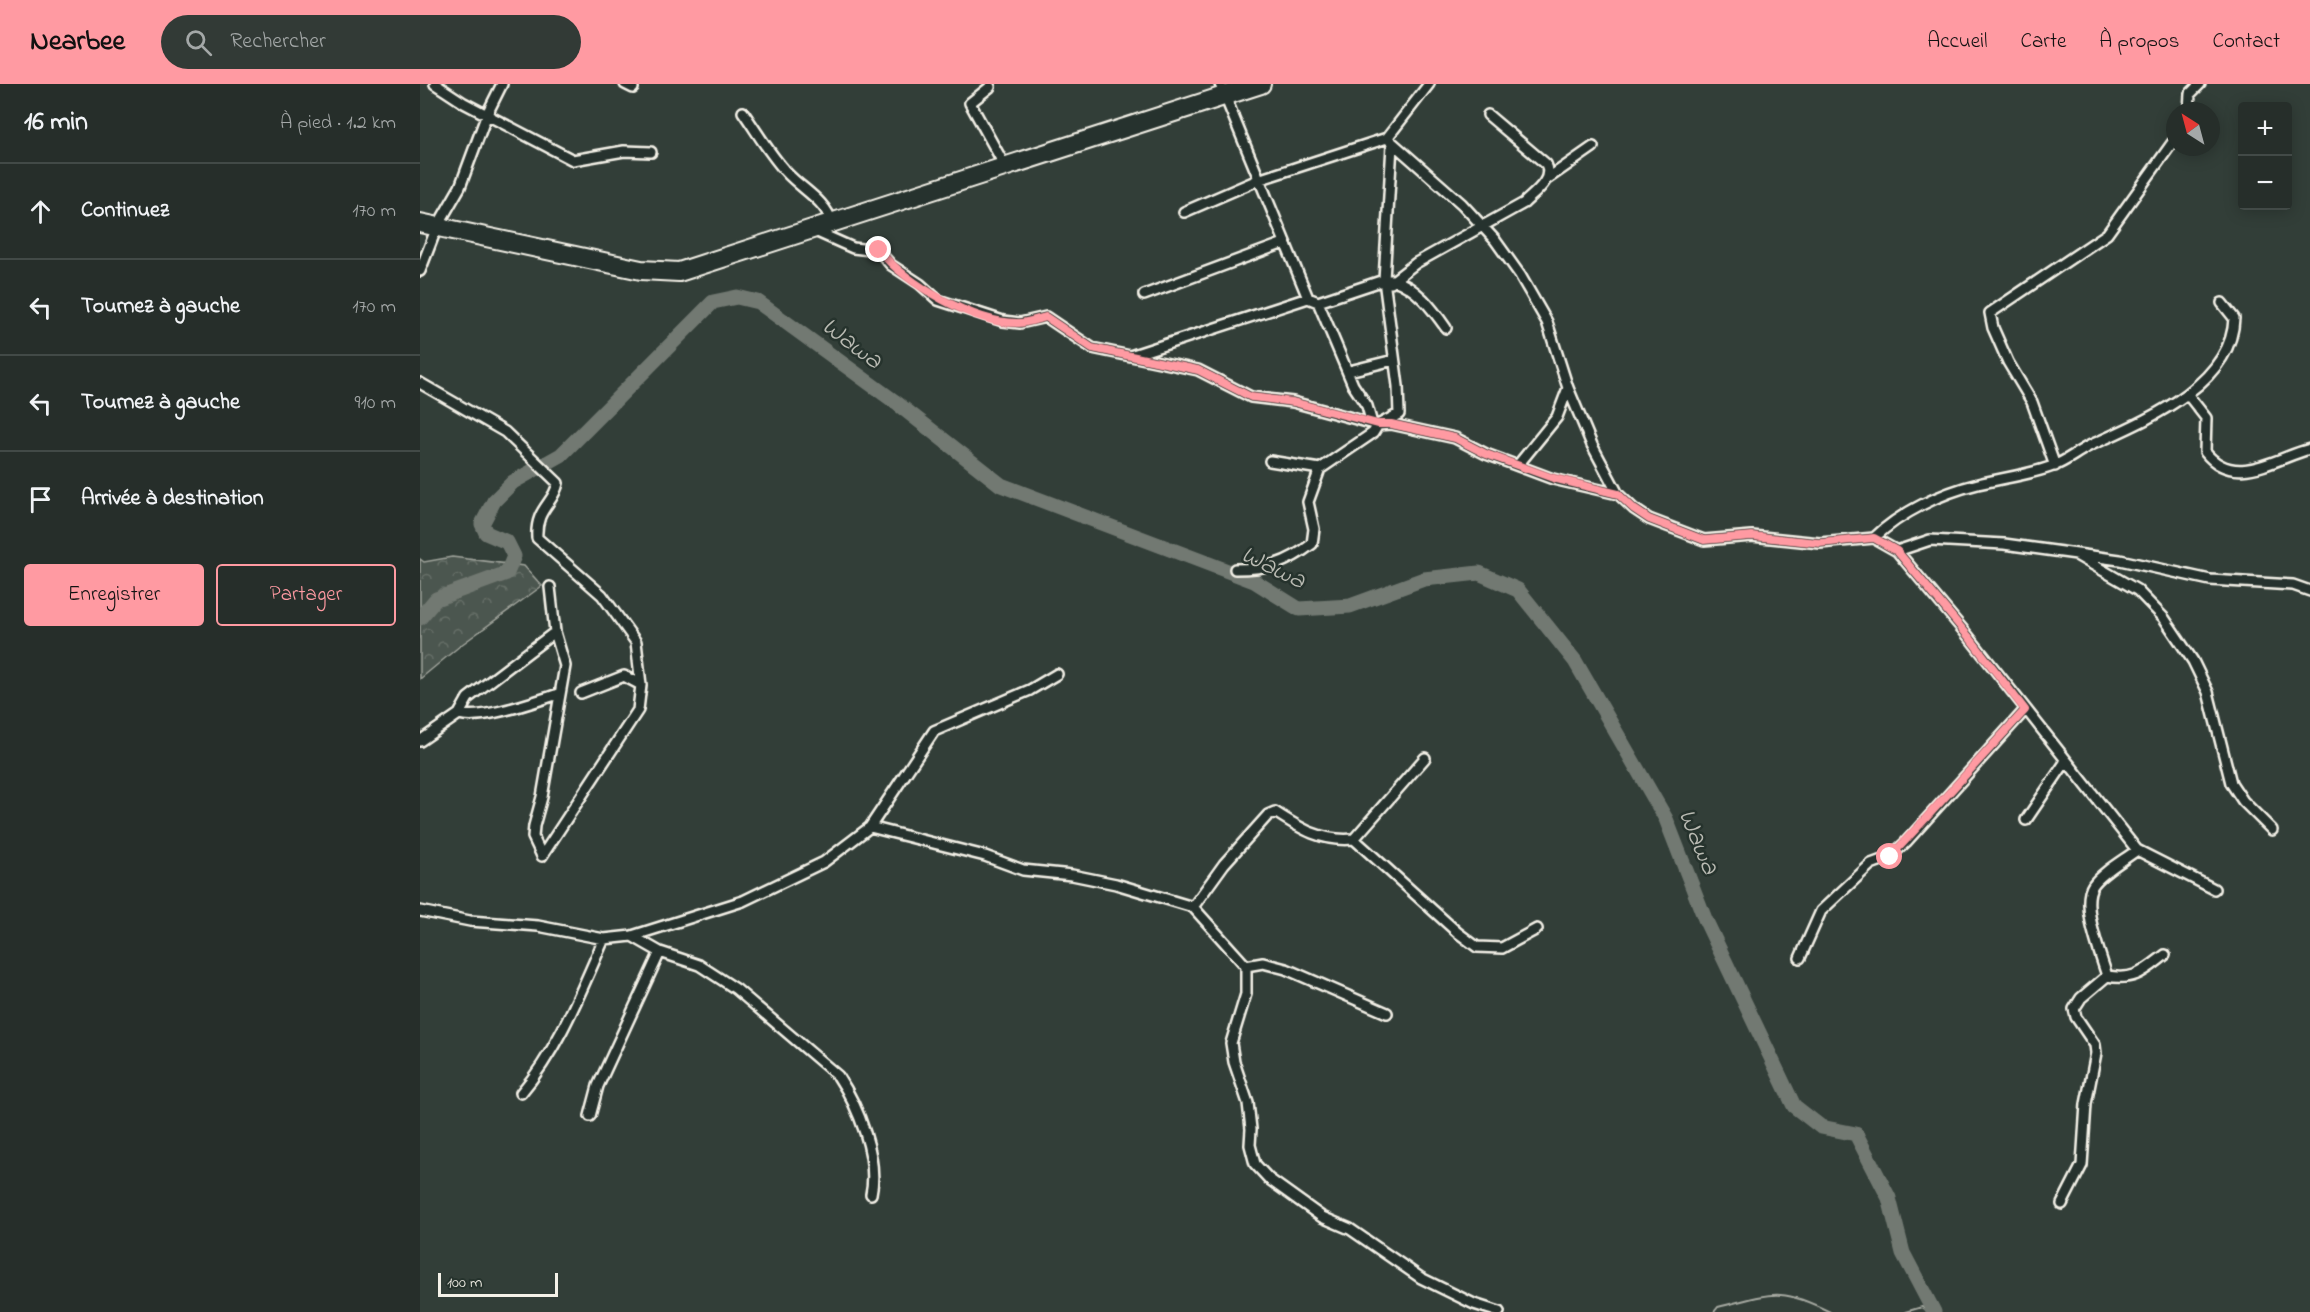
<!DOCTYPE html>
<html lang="fr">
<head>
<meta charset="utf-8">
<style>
  body { margin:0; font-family:"Indie Flower",sans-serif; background:#323a36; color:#f1f3f6 }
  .controls { position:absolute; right:18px; top:18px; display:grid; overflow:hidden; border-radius:6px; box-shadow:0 3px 15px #0003 }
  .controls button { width:54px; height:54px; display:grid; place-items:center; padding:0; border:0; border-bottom:2px solid #424a47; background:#262e2a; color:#f1f3f6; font:30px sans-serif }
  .compass { position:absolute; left:1746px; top:18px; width:54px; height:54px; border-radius:50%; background:#262e2a; box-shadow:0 3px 15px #0003; rotate:324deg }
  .scale { position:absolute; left:18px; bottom:15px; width:120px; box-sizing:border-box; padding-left:6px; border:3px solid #f4f1e8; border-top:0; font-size:16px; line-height:21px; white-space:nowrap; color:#f4f1e8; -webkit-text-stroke:4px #26332d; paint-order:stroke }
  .stop { position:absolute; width:18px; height:18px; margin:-14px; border:4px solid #ff9aa2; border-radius:50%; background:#fff }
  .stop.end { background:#ff9aa2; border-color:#fff; box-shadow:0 2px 6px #0008 }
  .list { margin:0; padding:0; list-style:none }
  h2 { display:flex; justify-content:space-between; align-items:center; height:78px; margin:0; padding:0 24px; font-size:26px }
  h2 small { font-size:20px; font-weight:400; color:#a4a8a8 }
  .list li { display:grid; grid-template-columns:39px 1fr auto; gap:18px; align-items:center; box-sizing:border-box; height:96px; padding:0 24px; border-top:2px solid #424a47 }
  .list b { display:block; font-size:22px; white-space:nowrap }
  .list em { font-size:20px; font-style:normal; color:#a4a8a8 }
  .actions { display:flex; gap:12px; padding:18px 24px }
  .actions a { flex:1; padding:14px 0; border:2px solid #ff9aa2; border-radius:6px; text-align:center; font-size:21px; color:#ff9aa2 }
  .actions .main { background:#ff9aa2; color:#111 }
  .icon { flex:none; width:33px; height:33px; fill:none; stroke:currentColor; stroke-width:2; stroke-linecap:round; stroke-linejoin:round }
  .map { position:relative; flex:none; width:1890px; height:1228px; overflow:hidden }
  header { display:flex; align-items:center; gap:36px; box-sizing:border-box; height:84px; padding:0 30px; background:#ff9aa2; color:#111 }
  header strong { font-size:28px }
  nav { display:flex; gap:33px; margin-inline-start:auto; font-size:21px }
  .search { width:420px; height:54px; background:#323a36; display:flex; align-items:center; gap:15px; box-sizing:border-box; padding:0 21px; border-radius:33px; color:#a4a8a8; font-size:22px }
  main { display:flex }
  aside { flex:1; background:#262e2a }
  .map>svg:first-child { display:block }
  .forest { fill:url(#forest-crowns); stroke:#a0a49c; stroke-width:1.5 }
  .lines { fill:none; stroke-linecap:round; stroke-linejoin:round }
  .stream { stroke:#a6a9a1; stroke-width:2 }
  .river { stroke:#727972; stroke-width:15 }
  .street-casing { stroke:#f4f1e8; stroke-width:14 }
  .highway-casing { stroke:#f4f1e8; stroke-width:22 }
  .street { stroke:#26332d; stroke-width:9 }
  .highway { stroke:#26332d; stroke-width:18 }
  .route { stroke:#ff9aa2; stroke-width:8 }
  .labels { text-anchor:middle; stroke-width:5; stroke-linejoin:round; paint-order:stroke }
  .water-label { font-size:27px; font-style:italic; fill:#babbb3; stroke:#26332d }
</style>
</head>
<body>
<header>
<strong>Nearbee</strong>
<div class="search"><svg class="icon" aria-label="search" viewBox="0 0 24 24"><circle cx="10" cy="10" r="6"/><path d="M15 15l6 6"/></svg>Rechercher</div>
<nav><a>Accueil</a><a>Carte</a><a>À propos</a><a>Contact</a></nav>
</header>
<main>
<aside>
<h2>16 min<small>À pied · 1.2 km</small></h2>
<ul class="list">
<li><svg class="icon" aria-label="ahead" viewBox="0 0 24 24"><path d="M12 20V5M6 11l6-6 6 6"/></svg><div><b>Continuez</b></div><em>170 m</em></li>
<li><svg class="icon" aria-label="left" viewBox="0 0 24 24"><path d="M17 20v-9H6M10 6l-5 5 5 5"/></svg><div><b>Tournez à gauche</b></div><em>170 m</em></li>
<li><svg class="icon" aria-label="left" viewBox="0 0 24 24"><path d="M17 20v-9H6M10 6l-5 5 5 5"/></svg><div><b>Tournez à gauche</b></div><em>910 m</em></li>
<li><svg class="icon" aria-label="arrive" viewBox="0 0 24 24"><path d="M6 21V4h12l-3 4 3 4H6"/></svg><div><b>Arrivée à destination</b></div></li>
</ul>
<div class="actions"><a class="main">Enregistrer</a><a>Partager</a></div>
</aside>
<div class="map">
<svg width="1890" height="1228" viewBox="0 0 1890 1228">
  <defs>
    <pattern id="forest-crowns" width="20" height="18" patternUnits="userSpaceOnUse" patternTransform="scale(1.5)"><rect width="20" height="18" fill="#4c564f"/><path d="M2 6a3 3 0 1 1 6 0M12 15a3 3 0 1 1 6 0" fill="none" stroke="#666f68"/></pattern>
  </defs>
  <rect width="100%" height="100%" fill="#323e38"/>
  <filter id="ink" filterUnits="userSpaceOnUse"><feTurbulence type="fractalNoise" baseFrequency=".0167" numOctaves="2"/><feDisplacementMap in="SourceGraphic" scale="12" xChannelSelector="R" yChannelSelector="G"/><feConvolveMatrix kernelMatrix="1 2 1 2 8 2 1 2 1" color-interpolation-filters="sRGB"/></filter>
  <g filter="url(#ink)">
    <!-- forest -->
    <path class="forest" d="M 32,473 L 104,482 L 122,502 L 41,561 L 0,595 L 0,475 L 4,478 Z"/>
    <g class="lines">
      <!-- stream -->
      <path class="stream" d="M 1294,1228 L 1298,1223 C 1351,1210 1359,1202 1410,1228
        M 1485,1228 L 1502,1223 L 1509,1228"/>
      <!-- river -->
      <path class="river" d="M 0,534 L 16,515 L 87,489 L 94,472 L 87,458 L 66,449 L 62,440 L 74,417 L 93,398 L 141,371 L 293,218 L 317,213 L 338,218 L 474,317 L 581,401 L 834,497 L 879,525 L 930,522 L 1004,495 L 1059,489 L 1098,506 L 1155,577 L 1246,735 L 1285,835 L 1374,1022 L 1401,1043 L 1436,1050 L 1469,1114 L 1483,1169 L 1514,1228"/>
      <!-- street casing -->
      <g class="street-casing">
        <path id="street" d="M 15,0 L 44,19 L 153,76 L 204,67 L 231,68
          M 205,0 L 213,4
          M 800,0 L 888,214 L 898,218 L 964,196 L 974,196 L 996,179 L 1104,119 C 1114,109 1134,96 1126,80 L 1068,31
          M 1009,0 L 967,54 L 1042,120 L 1075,156 L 1100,191 L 1127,238 L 1148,304 L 1172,361 L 1198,410 L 1214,425 L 1229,435 L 1284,456 L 1332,452 L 1400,459 L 1454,454 L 1477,467 L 1510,456 L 1584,460 L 1700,476 L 1790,496 L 1873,501 L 1890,507
          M 570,3 L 550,19 L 586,84
          M 1769,27 L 1770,10 L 1780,0
          M 323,28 C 337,48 350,71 367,89 C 384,107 404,115 413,140
          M 1127,95 L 1173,63
          M 764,128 L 838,96 L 967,54
          M 395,147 L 433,164 L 459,167 L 471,181 L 500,200 L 518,216 L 583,237 L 600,239 L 626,233 L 672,264 L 778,286 L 831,313 L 873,318 L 958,341 L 979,330 L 978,302 L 964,196 L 972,61
          M 0,187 L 17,143 L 40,103 L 67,30 L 82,0
          M 971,199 L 974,196 C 997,204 1012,224 1026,244
          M 724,211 L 864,159
          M 898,218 L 933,301 L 947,322 L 951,336
          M 713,271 L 888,214
          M 929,287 L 974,276
          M 0,299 L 85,348 L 138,399 C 134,420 115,424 117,454 L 182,511 L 216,558 L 221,601
          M 1768,311 L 1786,334 L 1785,368 C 1814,405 1855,374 1890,365
          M 850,377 L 900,385
          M 1098,381 L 1137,333 L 1148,304
          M 1635,382 L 1612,318 L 1588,278 L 1573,244 L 1570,229 L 1687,150 L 1755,55
          M 1454,454 C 1481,428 1521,409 1558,400 C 1582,394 1609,391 1633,382 C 1645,378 1657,368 1669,362 C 1721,338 1812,303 1814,234 L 1802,219
          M 1477,467 L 1549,553 L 1717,766 L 1794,805
          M 1658,472 L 1717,506 L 1744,534 L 1773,577 L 1788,608 L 1811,699 L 1823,717 L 1852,746
          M 815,485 C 847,485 866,480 892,460 L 894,445 L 888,418 L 900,385 L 953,349 L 958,341 L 971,340 L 1035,354 L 1066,370 L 1133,395 L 1198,410
          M 130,503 L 135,548 L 145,582 L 122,713 L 114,742 L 113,753 L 122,772 L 218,626 L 221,601 L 204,592 L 161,609
          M 39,630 C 62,637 115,617 139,610
          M 0,657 L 39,630 L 48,614 L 135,548
          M 1606,736 L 1646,677
          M 450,743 L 565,772 L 603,786 L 652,791 L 696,800 L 773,823 L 826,882 L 826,910 L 811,959 L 814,978 L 828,1019 L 831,1045 L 830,1061 L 835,1080 L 849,1095 L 902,1133 L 930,1145 L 1001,1194 L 1054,1220 L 1079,1228
          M 934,755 L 1005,674
          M 1717,766 C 1704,776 1682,788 1673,801 C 1660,820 1681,872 1687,892 C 1715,897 1724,887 1745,871
          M 773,823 L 804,780 L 848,731 L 855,728 C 881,745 902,758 934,755 L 1037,848 L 1057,863 L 1082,864 L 1117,845
          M 0,827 L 50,837 L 118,842 L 184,855 L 212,852 L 323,817 L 404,778 L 450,743 L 514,647 L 610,606 L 637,590
          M 212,852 L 240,868
          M 1380,874 L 1401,827 L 1451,780 L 1470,773 L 1486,758 L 1605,626
          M 826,882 L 843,879 L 866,885 L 967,929
          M 101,1009 C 139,964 160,909 184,855
          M 170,1032 L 178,1002 L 240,868 L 279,881 L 316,905 L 418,992 C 438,1022 459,1074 451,1110
          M 1642,1120 L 1662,1081 L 1666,1020 L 1676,969 L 1675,961 L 1656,933 L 1654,925 L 1661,914 L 1687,892"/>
      </g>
      <!-- highway casing -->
      <g class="highway-casing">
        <path id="highway" d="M 0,139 L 221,186 L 259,188 L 841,0"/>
      </g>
      <!-- street -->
      <use href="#street" class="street"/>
      <!-- highway -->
      <use href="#highway" class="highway"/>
    </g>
  </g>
  <g class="lines" filter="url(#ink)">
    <!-- route -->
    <path class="route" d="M 459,166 C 486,200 555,240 599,239 C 608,239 617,235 626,233 L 672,264 L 778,286 L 831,313 L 873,318 L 958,340 L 971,340 L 1035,354 L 1066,370 L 1133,394 L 1198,410 L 1214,425 L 1229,435 L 1284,456 L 1332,452 L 1400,459 L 1454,454 L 1477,467 L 1549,553 L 1605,626 L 1470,773"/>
  </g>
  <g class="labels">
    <!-- water labels -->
    <g class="water-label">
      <text transform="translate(433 258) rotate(37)" y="9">Wawa</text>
      <text transform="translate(854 482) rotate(26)" y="9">Wawa</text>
      <text transform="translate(1280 757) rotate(67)" y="9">Wawa</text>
    </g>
  </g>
</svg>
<div class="controls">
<button>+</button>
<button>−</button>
</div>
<svg class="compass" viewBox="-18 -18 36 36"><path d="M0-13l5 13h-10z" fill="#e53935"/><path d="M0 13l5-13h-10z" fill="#a4a8a8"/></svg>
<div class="scale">100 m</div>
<div class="stop" style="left:1470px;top:773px"></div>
<div class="stop end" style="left:459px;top:166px"></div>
</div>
</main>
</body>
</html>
